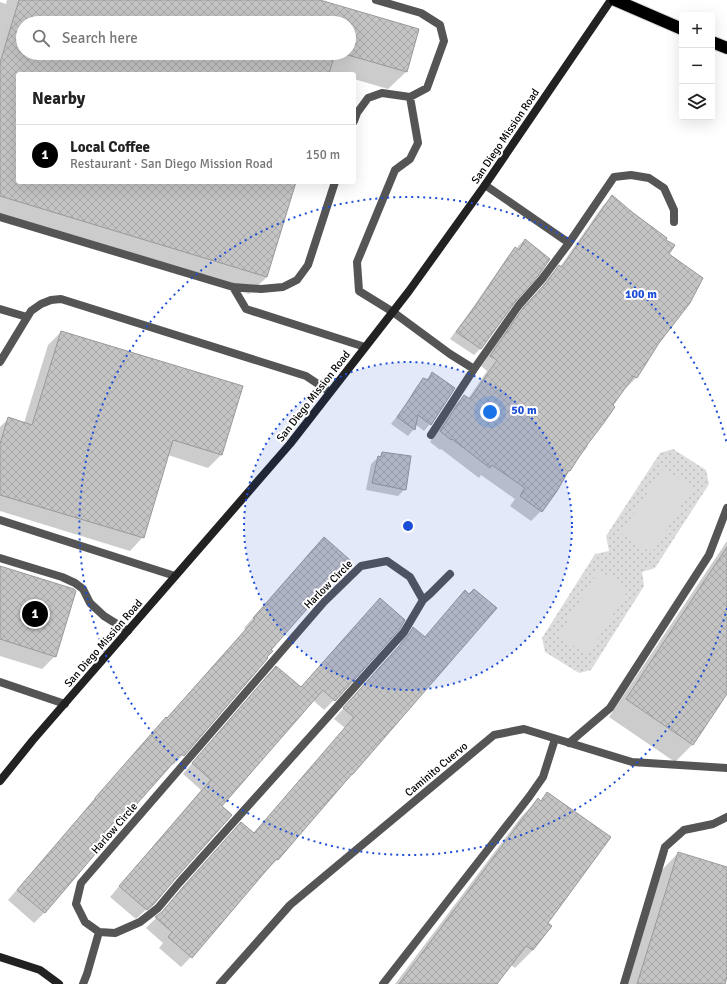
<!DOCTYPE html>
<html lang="en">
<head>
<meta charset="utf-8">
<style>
  body { margin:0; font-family:Signika,sans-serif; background:#f6f6f6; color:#222 }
  .controls { position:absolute; right:12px; top:12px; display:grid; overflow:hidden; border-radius:4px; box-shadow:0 4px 16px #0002 }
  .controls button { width:36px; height:36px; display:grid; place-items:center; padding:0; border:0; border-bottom:1px solid #e0e0e0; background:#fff; color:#222; font:20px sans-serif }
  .you { position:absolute; left:490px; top:412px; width:14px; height:14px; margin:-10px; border:3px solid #fff; border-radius:50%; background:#1a73e8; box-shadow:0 0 0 6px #1a73e833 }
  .badge { display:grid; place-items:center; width:26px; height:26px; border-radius:50%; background:#000; color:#fff; font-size:13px; font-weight:700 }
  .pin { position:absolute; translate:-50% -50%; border:2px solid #fff; box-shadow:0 1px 4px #0006 }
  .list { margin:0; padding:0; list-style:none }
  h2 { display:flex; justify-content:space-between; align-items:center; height:52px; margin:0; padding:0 16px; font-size:17px }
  h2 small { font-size:13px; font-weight:400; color:#767676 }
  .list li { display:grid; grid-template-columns:26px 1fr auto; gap:12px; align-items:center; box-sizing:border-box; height:60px; padding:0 16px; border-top:1px solid #e0e0e0 }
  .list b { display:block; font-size:15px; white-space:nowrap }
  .list p { margin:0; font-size:13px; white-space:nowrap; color:#767676 }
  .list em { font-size:13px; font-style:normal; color:#767676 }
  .icon { flex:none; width:22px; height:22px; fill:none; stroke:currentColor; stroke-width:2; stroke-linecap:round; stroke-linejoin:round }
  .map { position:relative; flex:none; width:727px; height:984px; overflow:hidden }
  .search { position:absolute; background:#fff; box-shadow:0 4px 16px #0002; left:16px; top:16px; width:340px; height:44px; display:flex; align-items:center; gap:10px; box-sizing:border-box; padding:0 14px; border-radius:22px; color:#767676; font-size:15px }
  .panel { position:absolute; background:#fff; box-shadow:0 4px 16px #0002; left:16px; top:72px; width:340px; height:112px; border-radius:4px }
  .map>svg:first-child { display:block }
  .grass { fill:url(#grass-dots) }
  .pitch { fill:#dcdcdc }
  .shadow { fill:#0003; fill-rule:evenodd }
  .building { fill:url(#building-cross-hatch); stroke:#999 }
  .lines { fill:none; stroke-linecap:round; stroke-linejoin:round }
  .motorway-casing { stroke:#dbdbdb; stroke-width:14 }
  .service { stroke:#555; stroke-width:8 }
  .minor { stroke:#555; stroke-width:8 }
  .secondary { stroke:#222; stroke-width:8 }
  .motorway { stroke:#000; stroke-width:12 }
  .ring { fill:none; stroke:#1d4ed8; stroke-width:2; stroke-dasharray:2 4 }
  .labels { text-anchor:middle; stroke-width:4; stroke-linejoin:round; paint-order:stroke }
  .street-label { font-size:11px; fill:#000; stroke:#fff }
  .centre { fill:#1d4ed8; stroke:#fff; stroke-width:2 }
  .ring-label { font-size:12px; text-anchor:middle; font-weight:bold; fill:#1d4ed8; stroke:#fff; stroke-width:4; stroke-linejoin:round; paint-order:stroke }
</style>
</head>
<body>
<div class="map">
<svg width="727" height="984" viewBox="0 0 727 984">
  <defs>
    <pattern id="grass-dots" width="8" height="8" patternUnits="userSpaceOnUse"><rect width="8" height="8" fill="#dcdcdc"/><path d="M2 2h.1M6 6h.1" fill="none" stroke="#bbb" stroke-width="1.8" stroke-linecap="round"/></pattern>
    <pattern id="building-cross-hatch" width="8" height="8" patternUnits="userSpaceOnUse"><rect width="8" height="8" fill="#c4c4c4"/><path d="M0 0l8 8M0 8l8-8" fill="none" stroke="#a7a7a7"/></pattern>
  </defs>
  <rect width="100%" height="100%" fill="#fff"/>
  <!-- grass -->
  <path class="grass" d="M 673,449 L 706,470 L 709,484 L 655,568 L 642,572 L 644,586 L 591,670 L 579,673 L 545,652 L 542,638 L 595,554 L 609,551 L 606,536 L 660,453 Z"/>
  <!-- pitch -->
  <path class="pitch" d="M 663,468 L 693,487 L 652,553 L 621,534 Z
    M 599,570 L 629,589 L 588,655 L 558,636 Z"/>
  <!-- shadow -->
  <path class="shadow" d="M 7,0 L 317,0 L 418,29 L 406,72 L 388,89 L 354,79 L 354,74 L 335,74 L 328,72 L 328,74 L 18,74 L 18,182 L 295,182 L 267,277 L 249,294 L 0,219 L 0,2 L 6,4 ZM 23,23 L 349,23 L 349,53 L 23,53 Z
    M 612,196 L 665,240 L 667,254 L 659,342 L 636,378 L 626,388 L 625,387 L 585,445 L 570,471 L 564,477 L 541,511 L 531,521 L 510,506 L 515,499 L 481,475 L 479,478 L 441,449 L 440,450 L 430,442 L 454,406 L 464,396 L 468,399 L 487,371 L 481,366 L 513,320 L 536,294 L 549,277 L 559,266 L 560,267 L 602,207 Z
    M 525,240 L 514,301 L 480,349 L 474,355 L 450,339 L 469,313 L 509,255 L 516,248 L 517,249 L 518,246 Z
    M 61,332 L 221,455 L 208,468 L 168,455 L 143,537 L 130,551 L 0,511 L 0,427 L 8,419 L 24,423 L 48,345 Z
    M 432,374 L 430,424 L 424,431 L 415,424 L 414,429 L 408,436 L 391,424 L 401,411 L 417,386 L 424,379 L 426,380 Z
    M 383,453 L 405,489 L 398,496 L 366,490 L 371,464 Z
    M 727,541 L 727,692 L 693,744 L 675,762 L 609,717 Z
    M 314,548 L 270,650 L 265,657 L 267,658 L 183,755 L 173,765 L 171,763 L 111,831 L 113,832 L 44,913 L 34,923 L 8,900 L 86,810 L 86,809 L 156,729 L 166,719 L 245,630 L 244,628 Z
    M 0,567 L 55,656 L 42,669 L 0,656 Z
    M 465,592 L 353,774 L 342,784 L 277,860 L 267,870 L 266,869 L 191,957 L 181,967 L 159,948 L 163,943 L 146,928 L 158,916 L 231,834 L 253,834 L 345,728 L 334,719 L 398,647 L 403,638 L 413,628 L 424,638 L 455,602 Z
    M 370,609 L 334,700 L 324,710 L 313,700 L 221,807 L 153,903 L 136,919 L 110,897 L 201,790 L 183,774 L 266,677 L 276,667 L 300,688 Z
    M 548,794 L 547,923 L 551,926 L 533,950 L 515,968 L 511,965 L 496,984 L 395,984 L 521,817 L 538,800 L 540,802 Z
    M 678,853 L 727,868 L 727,974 L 724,984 L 626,984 L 661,871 Z"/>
  <!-- building -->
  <path class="building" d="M 19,0 L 320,0 L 419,29 L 407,72 L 341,53 L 349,53 L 349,23 L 23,23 L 23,53 L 335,53 L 329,74 L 18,74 L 18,182 L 296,182 L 267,277 L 0,196 L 0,63 Z
    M 612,195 L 632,212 L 667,238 L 666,240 L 675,245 L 669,254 L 703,278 L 690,303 L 659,343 L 637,378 L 634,376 L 613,405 L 615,407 L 603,424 L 587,445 L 587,446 L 579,457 L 570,471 L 569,470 L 557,491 L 542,512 L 520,496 L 525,488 L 492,465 L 490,468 L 452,439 L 451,440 L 440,431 L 464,395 L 470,399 L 475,392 L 497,360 L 490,356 L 523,308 L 546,283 L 559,265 L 562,267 Z
    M 525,239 L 550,259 L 538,276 L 515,302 L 481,349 L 456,332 L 476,305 L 515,247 L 519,250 Z
    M 61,331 L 243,386 L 222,455 L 173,440 L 144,538 L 0,495 L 0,444 L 8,417 L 32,425 Z
    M 432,372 L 455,388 L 431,425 L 418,415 L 415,430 L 397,417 L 407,403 L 423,378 L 428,380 Z
    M 382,452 L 411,456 L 406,490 L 372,483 L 378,456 L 381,457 Z
    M 324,537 L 350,560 L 271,650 L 273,651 L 267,657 L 268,658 L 184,756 L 181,754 L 113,831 L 114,832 L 45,913 L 17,890 L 95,799 L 95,798 L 166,717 L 167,718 L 255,619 L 253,618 Z
    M 727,547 L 727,694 L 693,745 L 626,699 Z
    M 0,566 L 74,589 L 76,591 L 56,657 L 0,639 Z
    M 474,589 L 497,608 L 353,774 L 352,774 L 278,860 L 276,859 L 192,958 L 168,937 L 172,932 L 155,917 L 162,912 L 183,887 L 241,822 L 254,833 L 354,717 L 343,708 L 408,636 L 413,627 L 425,637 L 465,590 L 469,594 Z
    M 380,598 L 405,620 L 400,629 L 335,701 L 323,690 L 222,806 L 232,815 L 175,879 L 154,904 L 147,910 L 119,886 L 211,780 L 192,763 L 276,666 L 301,687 Z
    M 547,792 L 611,837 L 548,923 L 552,926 L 533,950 L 526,946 L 497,984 L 399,984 L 538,798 L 541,801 Z
    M 678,852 L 727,867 L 727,977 L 725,984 L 637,984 Z"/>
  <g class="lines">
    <!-- motorway casing -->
    <g class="motorway-casing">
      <path id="motorway" d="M 615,0 L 682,29
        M 712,42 L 727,48"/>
    </g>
    <!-- service -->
    <path class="service" d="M 410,97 L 418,143 L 410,159 L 395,170 L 357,262 L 359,291 L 393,312 L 450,354 L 474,369 L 519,305 L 542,279 L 569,243
      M 354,121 L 357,113 L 368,98 L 382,93 L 410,97 L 427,88 L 444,41 L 440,25 L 421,13 L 376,0
      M 485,185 L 569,243 L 614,177 L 631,175 L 649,178 L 664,188 L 674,210 L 674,222
      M 0,217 L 233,287 L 261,289 L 283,287 L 297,280 L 308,265 L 335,182
      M 233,287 L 246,309 L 365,347
      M 0,309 L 27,317
      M 0,362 L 31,311 L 41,304 L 51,300 L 61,299 L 306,376 L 330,392
      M 431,435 L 474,369
      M 0,520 L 175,576
      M 0,558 L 62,577 L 75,583 L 83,589 L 90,603 L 104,616 L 128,631
      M 387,561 L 410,577 L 423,600 L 404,632 L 179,883 L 158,908 L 140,922 L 115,933 L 99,932 L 85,922 L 76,904 L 81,883 L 324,602 L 361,566 Z
      M 423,600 L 430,594 L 450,574
      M 0,682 L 65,704
      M 569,743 L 610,708 L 709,555 L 727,508
      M 83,984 L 87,974 L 99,932
      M 383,984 L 529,797 L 543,777 L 555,739
      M 624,984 L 665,847 L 684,830 L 713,824 L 727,817"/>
    <!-- minor -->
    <path class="minor" d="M 220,984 L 290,905 L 494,735 L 524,729 L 632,762 L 727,768"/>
    <!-- secondary -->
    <path class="secondary" d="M 0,781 L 33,740 L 290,444 L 409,291 L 485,185 L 611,0
      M 0,957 L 40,970 L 59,984"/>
    <!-- motorway -->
    <use href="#motorway" class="motorway"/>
  </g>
  <!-- distance rings -->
  <circle cx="408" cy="526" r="164" fill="#1d4ed8" fill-opacity=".12"/>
  <g class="ring">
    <circle cx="408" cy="526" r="164"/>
    <path d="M727 608A329 329 0 1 1 727 444"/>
  </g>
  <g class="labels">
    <!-- street labels -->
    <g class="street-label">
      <text transform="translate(505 136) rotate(-56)" y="4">San Diego Mission Road</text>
      <text transform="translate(313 396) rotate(-52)" y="4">San Diego Mission Road</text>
      <text transform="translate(328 584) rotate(-45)" y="4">Harlow Circle</text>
      <text transform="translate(103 643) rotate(-49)" y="4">San Diego Mission Road</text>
      <text transform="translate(436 769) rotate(-40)" y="4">Caminito Cuervo</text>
      <text transform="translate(114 828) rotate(-49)" y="4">Harlow Circle</text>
    </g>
  </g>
  <circle cx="408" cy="526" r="6" class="centre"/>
  <g class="ring-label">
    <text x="641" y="298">100 m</text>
    <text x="524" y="414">50 m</text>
  </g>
</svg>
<div class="controls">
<button>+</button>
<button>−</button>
<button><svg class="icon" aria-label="layers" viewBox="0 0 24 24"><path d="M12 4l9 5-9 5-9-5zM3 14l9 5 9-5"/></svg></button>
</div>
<div class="you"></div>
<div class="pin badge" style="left:35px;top:614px">1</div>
<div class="search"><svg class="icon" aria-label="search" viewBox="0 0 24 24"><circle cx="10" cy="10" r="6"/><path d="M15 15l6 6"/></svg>Search here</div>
<section class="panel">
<h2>Nearby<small></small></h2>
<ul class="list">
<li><span class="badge">1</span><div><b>Local Coffee</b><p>Restaurant · San Diego Mission Road</p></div><em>150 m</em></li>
</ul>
</section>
</div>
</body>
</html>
